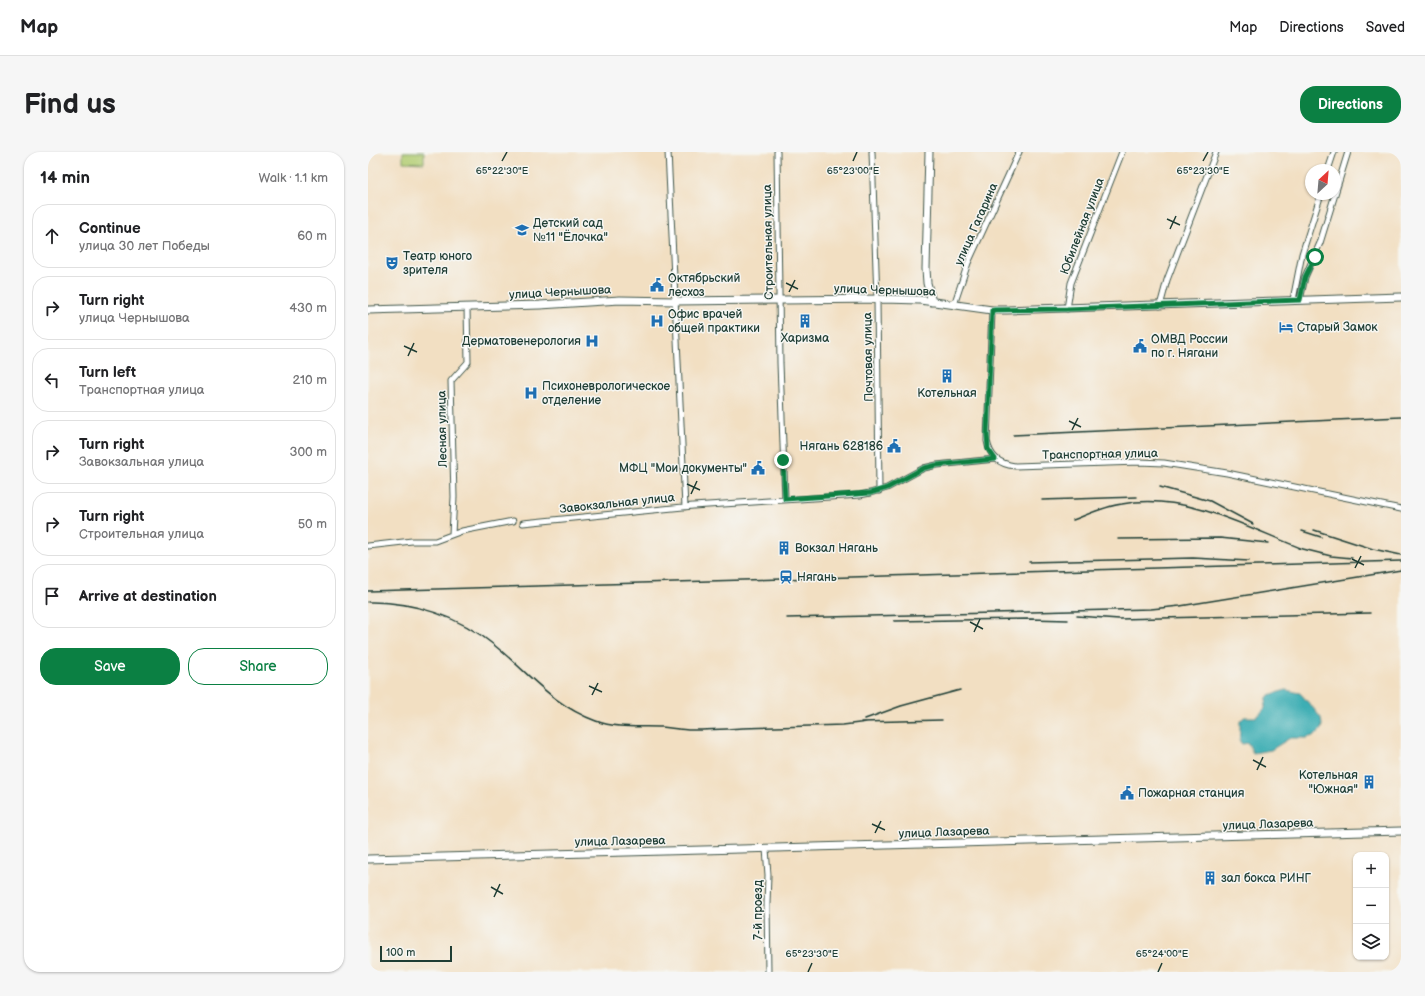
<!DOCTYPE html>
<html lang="en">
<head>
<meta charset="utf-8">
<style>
  body { margin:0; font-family:"Balsamiq Sans",sans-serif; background:#f6f6f6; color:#202124 }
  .controls { position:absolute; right:12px; bottom:12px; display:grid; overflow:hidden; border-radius:8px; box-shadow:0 1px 3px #0004 }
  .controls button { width:36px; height:36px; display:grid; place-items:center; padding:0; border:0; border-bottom:1px solid #e0e0e0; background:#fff; color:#202124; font:20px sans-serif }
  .compass { position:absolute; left:937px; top:12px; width:36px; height:36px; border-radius:50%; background:#fff; box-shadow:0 1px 3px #0004; rotate:26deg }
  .scale { position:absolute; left:12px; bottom:10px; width:72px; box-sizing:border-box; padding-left:4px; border:2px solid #1f3d34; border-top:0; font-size:11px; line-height:14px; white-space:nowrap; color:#1f3d34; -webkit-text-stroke:3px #f6f6f2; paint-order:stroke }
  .stop { position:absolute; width:12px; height:12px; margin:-9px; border:3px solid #0b8043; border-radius:50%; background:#fff }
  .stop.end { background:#0b8043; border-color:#fff; box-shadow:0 1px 4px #0008 }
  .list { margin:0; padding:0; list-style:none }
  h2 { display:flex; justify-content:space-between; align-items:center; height:52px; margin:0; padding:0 16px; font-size:17px }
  h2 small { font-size:13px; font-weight:400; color:#757577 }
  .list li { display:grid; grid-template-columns:26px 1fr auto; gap:12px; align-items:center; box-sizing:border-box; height:64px; margin:0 8px 8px; padding:0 8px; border:1px solid #e0e0e0; border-radius:16px }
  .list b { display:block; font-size:15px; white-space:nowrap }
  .list p { margin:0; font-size:13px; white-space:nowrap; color:#757577 }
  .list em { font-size:13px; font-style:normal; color:#757577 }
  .actions { display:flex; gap:8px; padding:12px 16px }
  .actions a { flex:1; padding:9px 0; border:1px solid #0b8043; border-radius:16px; text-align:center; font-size:14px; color:#0b8043 }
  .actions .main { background:#0b8043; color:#fff }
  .icon { flex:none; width:22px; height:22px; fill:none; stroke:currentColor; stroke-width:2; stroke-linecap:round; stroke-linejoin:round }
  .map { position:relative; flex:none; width:1033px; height:820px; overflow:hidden; border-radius:16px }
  header { display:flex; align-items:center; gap:24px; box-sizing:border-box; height:56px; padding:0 20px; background:#fff; border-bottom:1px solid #e0e0e0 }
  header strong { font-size:19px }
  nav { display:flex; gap:22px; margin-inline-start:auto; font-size:14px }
  .intro { display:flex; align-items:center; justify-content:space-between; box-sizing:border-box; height:96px; padding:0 24px }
  h1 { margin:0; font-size:28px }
  .button { padding:10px 18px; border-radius:16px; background:#0b8043; color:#fff; font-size:14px; font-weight:700 }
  main { display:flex; gap:24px; padding:0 24px }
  aside { flex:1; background:#fff; border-radius:16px; box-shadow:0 1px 3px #0004 }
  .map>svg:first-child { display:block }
  .green { fill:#b4ce74; stroke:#6a8654 }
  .water { fill:#3caeb4; stroke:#2e7674 }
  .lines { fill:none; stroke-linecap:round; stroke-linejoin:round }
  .street-casing { stroke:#3f5549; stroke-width:7 }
  .secondary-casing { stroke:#3f5549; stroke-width:9 }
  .street { stroke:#fff; stroke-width:5 }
  .secondary { stroke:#fff; stroke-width:7 }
  .rail { stroke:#1f3d34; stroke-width:1.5 }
  .route { stroke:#0b8043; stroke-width:5 }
  .ticks { fill:none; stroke:#1f3d34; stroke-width:1.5 }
  .labels { text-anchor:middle; stroke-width:3; stroke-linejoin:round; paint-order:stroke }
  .poi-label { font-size:12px; fill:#1f3d34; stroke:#f6f6f2; text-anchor:start }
  .street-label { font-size:12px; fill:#1f3d34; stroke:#f6f6f2 }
  .ticks-label { font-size:10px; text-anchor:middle; fill:#1f3d34; stroke:#f6f6f2; stroke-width:3; stroke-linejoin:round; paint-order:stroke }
</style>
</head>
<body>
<header>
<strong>Map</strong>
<nav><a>Map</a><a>Directions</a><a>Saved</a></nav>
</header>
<div class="intro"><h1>Find us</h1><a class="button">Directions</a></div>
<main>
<aside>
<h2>14 min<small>Walk · 1.1 km</small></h2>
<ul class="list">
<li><svg class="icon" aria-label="ahead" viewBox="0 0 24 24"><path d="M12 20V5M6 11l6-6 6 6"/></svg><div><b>Continue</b><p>улица 30 лет Победы</p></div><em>60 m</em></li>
<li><svg class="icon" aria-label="right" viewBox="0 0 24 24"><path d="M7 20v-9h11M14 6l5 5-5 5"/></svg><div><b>Turn right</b><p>улица Чернышова</p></div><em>430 m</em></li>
<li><svg class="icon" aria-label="left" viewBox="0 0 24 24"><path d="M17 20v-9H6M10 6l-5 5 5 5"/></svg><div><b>Turn left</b><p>Транспортная улица</p></div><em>210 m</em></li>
<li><svg class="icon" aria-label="right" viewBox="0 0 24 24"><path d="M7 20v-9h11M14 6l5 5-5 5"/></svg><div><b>Turn right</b><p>Завокзальная улица</p></div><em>300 m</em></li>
<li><svg class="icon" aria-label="right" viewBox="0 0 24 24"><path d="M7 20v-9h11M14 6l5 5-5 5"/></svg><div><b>Turn right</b><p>Строительная улица</p></div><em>50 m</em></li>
<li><svg class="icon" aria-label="arrive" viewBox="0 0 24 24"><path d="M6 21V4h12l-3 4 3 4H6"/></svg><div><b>Arrive at destination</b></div></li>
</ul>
<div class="actions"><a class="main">Save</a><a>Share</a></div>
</aside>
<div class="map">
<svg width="1033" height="820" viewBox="0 0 1033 820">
  <rect width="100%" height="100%" fill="#f6f6f2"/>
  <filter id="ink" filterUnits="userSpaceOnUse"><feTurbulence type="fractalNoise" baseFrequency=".025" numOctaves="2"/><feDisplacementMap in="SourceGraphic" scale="8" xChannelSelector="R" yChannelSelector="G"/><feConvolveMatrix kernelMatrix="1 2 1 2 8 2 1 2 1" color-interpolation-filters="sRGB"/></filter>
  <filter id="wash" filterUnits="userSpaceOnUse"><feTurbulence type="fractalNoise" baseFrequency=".012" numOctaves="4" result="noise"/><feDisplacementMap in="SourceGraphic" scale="16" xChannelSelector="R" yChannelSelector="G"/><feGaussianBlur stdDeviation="0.9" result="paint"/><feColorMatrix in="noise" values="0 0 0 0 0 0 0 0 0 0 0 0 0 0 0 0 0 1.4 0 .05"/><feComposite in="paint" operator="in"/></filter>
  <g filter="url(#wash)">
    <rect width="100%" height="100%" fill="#f2dfc2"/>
    <!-- green -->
    <path class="green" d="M 35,0 L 56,0 L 56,11 L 35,10 Z"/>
    <!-- water -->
    <path class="water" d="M 918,538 L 932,541 L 946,557 L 953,566 L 954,573 L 953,577 L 950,581 L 945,584 L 938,586 L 922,586 L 903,598 L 885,601 L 880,591 L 874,592 L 872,590 L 872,569 L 876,565 L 887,565 L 891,563 L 897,556 L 899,546 L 901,543 Z"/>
  </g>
  <g filter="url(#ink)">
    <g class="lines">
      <!-- street casing -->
      <g class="street-casing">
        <path id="street" d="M 300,0 L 317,355
          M 409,0 L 412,211 L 417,347
          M 504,0 L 509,147 L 511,339
          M 960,18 L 966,0
          M 925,148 L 934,102 L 953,42
          M 932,148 L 937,125 L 952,91 L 980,0
          M 586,153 L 600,111 L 651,0
          M 792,154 L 799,128 L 848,0
          M 699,157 L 703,131 L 754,0
          M 624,158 L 619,289 C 622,305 631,312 647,314 L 771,310 L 796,311 L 859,321 L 1033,357
          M 155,371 L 325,354 L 492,343 L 502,341 L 519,336 L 556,316 L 569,313 L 627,307
          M 84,382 L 86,345 L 83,229 L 100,210 L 99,155
          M 0,394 L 44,389 L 67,389 L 94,379 L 145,369
          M 398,697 L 400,723 L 399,752 L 400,820"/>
      </g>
      <!-- secondary casing -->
      <g class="secondary-casing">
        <path id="secondary" d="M 561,0 L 558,117 L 559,131 L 564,150
          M 0,158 L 172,153 L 252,148 L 307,149 L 516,147 L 552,148 L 624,158 L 639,158 L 1033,145
          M 0,707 L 1033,679"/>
      </g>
      <!-- street -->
      <use href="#street" class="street"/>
      <!-- secondary -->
      <use href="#secondary" class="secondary"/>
      <!-- rail -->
      <path class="rail" d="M 645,283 L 1033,265
        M 792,335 L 842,349 L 885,372
        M 674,348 L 769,345
        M 705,368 C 721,362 737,354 754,352 C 818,340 878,375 935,397
        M 946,378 L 1005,397 L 1033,403
        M 934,379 L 953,385
        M 750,387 L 852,386 L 900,391
        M 931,396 L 963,404 L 984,406
        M 661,410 L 825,406 L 881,409
        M 0,439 L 1033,409
        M 0,450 C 45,449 92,465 126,493 C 161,521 184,553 228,569 C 249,577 271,574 294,575 C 304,576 314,578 324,578 C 341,578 358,577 375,576 C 408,575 442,574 475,573 L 499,570
        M 709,464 L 751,467 L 1002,461
        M 419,466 L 783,457 L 812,454 L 1033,418
        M 526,469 L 662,467 L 700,468
        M 497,567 L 533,554 L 592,538
        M 493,570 L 574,568"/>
    </g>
  </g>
  <g class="lines" filter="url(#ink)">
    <!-- route -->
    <path class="route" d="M 415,308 L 417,347 L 502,341 L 519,336 L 556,316 L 569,313 L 627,307 L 620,297 L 619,282 L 624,158 L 699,157 L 932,148 L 937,125 L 947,105"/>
  </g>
  <!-- ticks -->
  <path class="ticks" d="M 134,9 L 139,0M 485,9 L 489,0M 835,9 L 840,0M 799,67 L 812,73M 802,77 L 808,64M 418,131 L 430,137M 421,140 L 427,128M 36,194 L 49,200M 40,204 L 46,191M 701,269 L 713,275M 704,278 L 710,266M 319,332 L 332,338M 323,342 L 329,329M 984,407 L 996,413M 987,416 L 993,404M 602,470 L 615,477M 606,480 L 612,467M 221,534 L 234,540M 224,543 L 230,531M 885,608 L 898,615M 889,618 L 895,605M 504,672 L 517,678M 507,681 L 513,669M 123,735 L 135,742M 126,745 L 132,732M 440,820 L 444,811M 790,820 L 794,811"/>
  <!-- icons -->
  <defs>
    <g id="school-bare" transform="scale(1.08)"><path d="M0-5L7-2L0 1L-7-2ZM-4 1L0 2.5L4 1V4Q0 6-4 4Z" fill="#1f6fb2" stroke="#f6f6f2" stroke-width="2.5" paint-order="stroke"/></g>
    <g id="theatre-bare" transform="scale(1.08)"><path d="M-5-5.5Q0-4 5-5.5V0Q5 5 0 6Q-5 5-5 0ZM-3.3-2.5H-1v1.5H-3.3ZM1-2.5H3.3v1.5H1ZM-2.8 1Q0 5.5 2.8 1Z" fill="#1f6fb2" stroke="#f6f6f2" stroke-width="2.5" paint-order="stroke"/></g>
    <g id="civic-bare" transform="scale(1.08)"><path d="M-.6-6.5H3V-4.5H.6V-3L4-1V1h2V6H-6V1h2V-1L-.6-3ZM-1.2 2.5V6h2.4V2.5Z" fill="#1f6fb2" stroke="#f6f6f2" stroke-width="2.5" paint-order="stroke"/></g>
    <g id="hospital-bare" transform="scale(1.08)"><path d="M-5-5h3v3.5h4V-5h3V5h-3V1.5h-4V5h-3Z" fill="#1f6fb2" stroke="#f6f6f2" stroke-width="2.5" paint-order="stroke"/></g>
    <g id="building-bare" transform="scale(1.08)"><path d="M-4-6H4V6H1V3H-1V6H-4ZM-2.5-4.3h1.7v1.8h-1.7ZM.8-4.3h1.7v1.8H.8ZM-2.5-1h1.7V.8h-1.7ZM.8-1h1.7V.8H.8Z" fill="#1f6fb2" stroke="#f6f6f2" stroke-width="2.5" paint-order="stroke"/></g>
    <g id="hotel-bare" transform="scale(1.08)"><path d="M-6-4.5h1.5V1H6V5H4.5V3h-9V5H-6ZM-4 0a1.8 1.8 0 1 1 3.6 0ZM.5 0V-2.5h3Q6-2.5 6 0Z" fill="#1f6fb2" stroke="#f6f6f2" stroke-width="2.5" paint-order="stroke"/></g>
    <g id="station-bare" transform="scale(1.08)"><path d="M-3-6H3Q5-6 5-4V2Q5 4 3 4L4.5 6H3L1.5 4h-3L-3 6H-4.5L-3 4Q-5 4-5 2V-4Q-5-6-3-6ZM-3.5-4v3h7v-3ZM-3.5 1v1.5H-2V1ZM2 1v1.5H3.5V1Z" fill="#1f6fb2" stroke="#f6f6f2" stroke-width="2.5" paint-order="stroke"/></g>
  </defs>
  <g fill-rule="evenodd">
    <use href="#school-bare" x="154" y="78"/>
    <use href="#theatre-bare" x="24" y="111"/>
    <use href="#civic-bare" x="289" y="133"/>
    <use href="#hospital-bare" x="289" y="169"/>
    <use href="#building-bare" x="437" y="169"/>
    <use href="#hotel-bare" x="918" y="175"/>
    <use href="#hospital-bare" x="224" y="189"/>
    <use href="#civic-bare" x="772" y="194"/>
    <use href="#building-bare" x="579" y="224"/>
    <use href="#hospital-bare" x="163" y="241"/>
    <use href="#civic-bare" x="526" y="294"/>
    <use href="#civic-bare" x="390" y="316"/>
    <use href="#building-bare" x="416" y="396"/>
    <use href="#station-bare" x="418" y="425"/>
    <use href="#building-bare" x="1001" y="630"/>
    <use href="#civic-bare" x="759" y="641"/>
    <use href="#building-bare" x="842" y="726"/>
  </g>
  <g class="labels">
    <!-- poi labels -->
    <g class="poi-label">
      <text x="165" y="75">Детский сад<tspan x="165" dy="14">№11 "Ёлочка"</tspan></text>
      <text x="35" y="108">Театр юного<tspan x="35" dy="14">зрителя</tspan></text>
      <text x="300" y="130">Октябрьский<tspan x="300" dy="14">лесхоз</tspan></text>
      <text x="300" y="166">Офис врачей<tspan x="300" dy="14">общей практики</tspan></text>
      <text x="929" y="179">Старый Замок</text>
      <text x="437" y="190" text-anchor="middle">Харизма</text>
      <text x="783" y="191">ОМВД России<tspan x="783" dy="14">по г. Нягани</tspan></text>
      <text x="213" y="193" text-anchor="end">Дерматовенерология</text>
      <text x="174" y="238">Психоневрологическое<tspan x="174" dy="14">отделение</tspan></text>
      <text x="579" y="245" text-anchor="middle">Котельная</text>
      <text x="515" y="298" text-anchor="end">Нягань 628186</text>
      <text x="379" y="320" text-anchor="end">МФЦ "Мои документы"</text>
      <text x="427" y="400">Вокзал Нягань</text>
      <text x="429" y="429">Нягань</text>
      <text x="990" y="627" text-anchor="end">Котельная<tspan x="990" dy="14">"Южная"</tspan></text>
      <text x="770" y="645">Пожарная станция</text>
      <text x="853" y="730">зал бокса РИНГ</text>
    </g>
    <!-- street labels -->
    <g class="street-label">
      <text transform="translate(608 72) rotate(-66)" y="4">улица Гагарина</text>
      <text transform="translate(714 74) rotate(-69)" y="4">Юбилейная улица</text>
      <text transform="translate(400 90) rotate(-91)" y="4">Строительная улица</text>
      <text transform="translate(517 138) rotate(2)" y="4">улица Чернышова</text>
      <text transform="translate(192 140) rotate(-3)" y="4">улица Чернышова</text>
      <text transform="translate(500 205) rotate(-91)" y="4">Почтовая улица</text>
      <text transform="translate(74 277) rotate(-91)" y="4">Лесная улица</text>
      <text transform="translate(732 302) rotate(-1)" y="4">Транспортная улица</text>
      <text transform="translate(249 351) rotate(-6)" y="4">Завокзальная улица</text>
      <text transform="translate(900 672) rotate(-2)" y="4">улица Лазарева</text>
      <text transform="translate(576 680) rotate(-2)" y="4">улица Лазарева</text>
      <text transform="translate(252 689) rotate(-1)" y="4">улица Лазарева</text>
      <text transform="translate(390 758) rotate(-90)" y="4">7-й проезд</text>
    </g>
  </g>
  <g class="ticks-label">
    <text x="134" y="22">65°22'30"E</text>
    <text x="485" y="22">65°23'00"E</text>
    <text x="835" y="22">65°23'30"E</text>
    <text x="444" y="805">65°23'30"E</text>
    <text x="794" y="805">65°24'00"E</text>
  </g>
</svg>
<div class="controls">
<button>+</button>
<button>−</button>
<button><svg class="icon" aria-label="layers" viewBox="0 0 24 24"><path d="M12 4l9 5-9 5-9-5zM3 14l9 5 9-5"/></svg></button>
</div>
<svg class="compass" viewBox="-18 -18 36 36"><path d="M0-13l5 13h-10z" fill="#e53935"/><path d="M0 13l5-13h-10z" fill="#757577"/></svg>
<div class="scale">100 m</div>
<div class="stop" style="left:947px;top:105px"></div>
<div class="stop end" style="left:415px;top:308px"></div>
</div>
</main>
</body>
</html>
